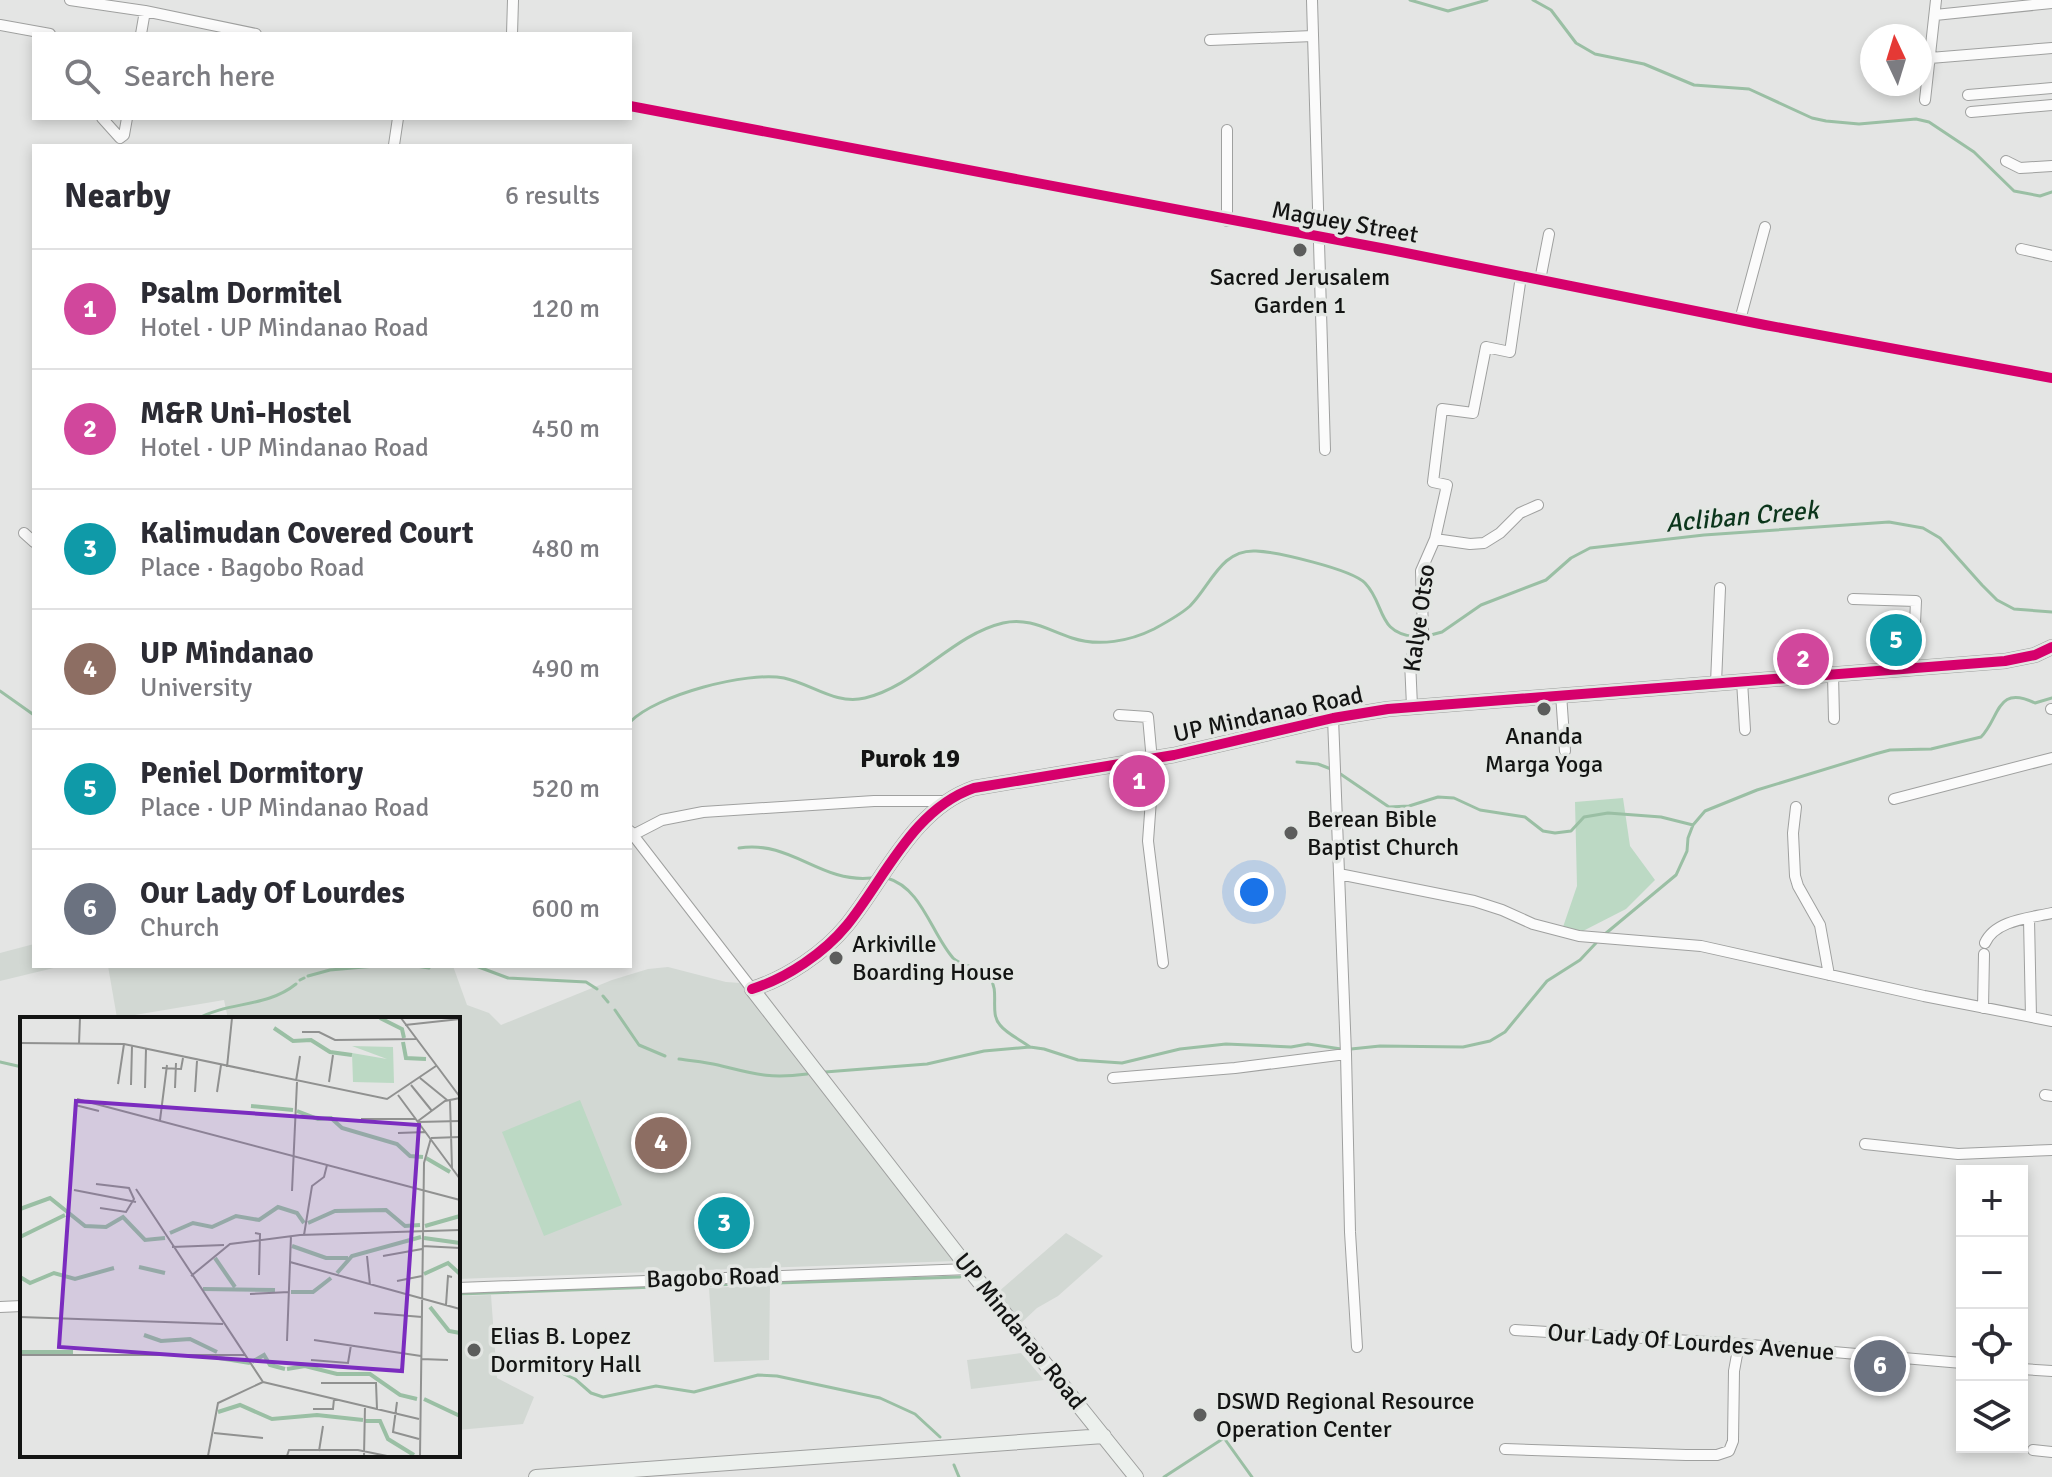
<!DOCTYPE html>
<html lang="en">
<head>
<meta charset="utf-8">
<style>
  body { margin:0; font-family:Signika,sans-serif; background:#f7f7f7; color:#2b2b33 }
  .controls { position:absolute; right:24px; bottom:24px; display:grid; overflow:hidden; border-radius:0px; box-shadow:0 4px 12px #0003 }
  .controls button { width:72px; height:72px; display:grid; place-items:center; padding:0; border:0; border-bottom:2px solid #e1e1e2; background:#fff; color:#2b2b33; font:40px sans-serif }
  .compass { position:absolute; left:1860px; top:24px; width:72px; height:72px; border-radius:50%; background:#fff; box-shadow:0 4px 12px #0003; rotate:356deg }
  .you { position:absolute; left:1254px; top:892px; width:28px; height:28px; margin:-20px; border:6px solid #fff; border-radius:50%; background:#1a73e8; box-shadow:0 0 0 12px #1a73e833 }
  .badge { display:grid; place-items:center; width:52px; height:52px; border-radius:50%; background:#2563eb; color:#fff; font-size:26px; font-weight:700 }
  .pin { position:absolute; translate:-50% -50%; border:4px solid #fff; box-shadow:0 2px 8px #0006 }
  .list { margin:0; padding:0; list-style:none }
  h2 { display:flex; justify-content:space-between; align-items:center; height:104px; margin:0; padding:0 32px; font-size:34px }
  h2 small { font-size:26px; font-weight:400; color:#7c7c81 }
  .list li { display:grid; grid-template-columns:52px 1fr auto; gap:24px; align-items:center; box-sizing:border-box; height:120px; padding:0 32px; border-top:2px solid #e1e1e2 }
  .list b { display:block; font-size:30px; white-space:nowrap }
  .list p { margin:0; font-size:26px; white-space:nowrap; color:#7c7c81 }
  .list em { font-size:26px; font-style:normal; color:#7c7c81 }
  .icon { flex:none; width:44px; height:44px; fill:none; stroke:currentColor; stroke-width:2; stroke-linecap:round; stroke-linejoin:round }
  .map { position:relative; flex:none; width:2052px; height:1477px; overflow:hidden }
  .search { position:absolute; background:#fff; box-shadow:0 4px 12px #0003; left:32px; top:32px; width:600px; height:88px; display:flex; align-items:center; gap:20px; box-sizing:border-box; padding:0 28px; border-radius:0px; color:#7c7c81; font-size:30px }
  .panel { position:absolute; background:#fff; box-shadow:0 4px 12px #0003; left:32px; top:144px; width:600px; height:824px; border-radius:0px }
  .map>svg:first-child { display:block }
  .built { fill:#d2d8d3 }
  .pitch { fill:#bcd9c4 }
  .lines { fill:none; stroke-linecap:round; stroke-linejoin:round }
  .stream { stroke:#9abfa4; stroke-width:3 }
  .street-casing { stroke:#9fa09f; stroke-width:12 }
  .secondary-casing { stroke:#9fa09f; stroke-width:16 }
  .street { stroke:#fbfbfb; stroke-width:10 }
  .secondary { stroke:#ecf0ed; stroke-width:14 }
  .cycleway-casing { stroke:#e3e6e3; stroke-width:15 }
  .cycleway { stroke:#d6006c; stroke-width:10 }
  .poi-dot { fill:#5c5d5c; stroke:#e3e6e3; stroke-width:3 }
  .labels { text-anchor:middle; stroke-width:7; stroke-linejoin:round; paint-order:stroke }
  .street-label { font-size:24px; fill:#131413; stroke:#e3e6e3 }
  .poi-label { font-size:24px; fill:#131413; stroke:#e3e6e3; text-anchor:start }
  .water-label { font-size:26px; font-style:italic; fill:#0c361c; stroke:#e3e6e3 }
  .neighbourhood-label { font-size:26px; font-weight:bold; fill:#131413; stroke:#e3e6e3 }
  .inset-river { fill:none; stroke:#9abfa4; stroke-width:4 }
  .inset-road { fill:none; stroke:#909190; stroke-width:2 }
  .view { fill:#7b2cbf; fill-opacity:0.15; stroke:#7b2cbf; stroke-width:4 }
  .inset-edge { fill:none; stroke:#131413; stroke-width:4 }
</style>
</head>
<body>
<div class="map">
<svg width="2052" height="1477" viewBox="0 0 2052 1477">
  <rect width="100%" height="100%" fill="#e4e5e4"/>
  <!-- built -->
  <path class="built" d="M 34,944 L 34,966 L 62,966 L 0,981 L 0,953 Z
    M 108,966 L 453,966 L 467,1005 L 489,1013 L 501,1025 L 612,980 L 648,969 L 668,967 L 726,982 L 740,983 L 955,1261 L 458,1279 L 458,1019 L 228,1019 L 224,1000 L 117,1018 Z
    M 1066,1233 L 1103,1256 L 1058,1296 L 1037,1308 L 1021,1323 L 997,1293 Z
    M 770,1285 L 769,1360 L 714,1362 L 709,1288 Z
    M 491,1295 L 497,1378 L 534,1397 L 523,1424 L 458,1430 L 458,1296 Z
    M 1021,1353 L 1044,1380 L 971,1389 L 967,1360 Z"/>
  <!-- pitch -->
  <path class="pitch" d="M 1623,798 L 1630,846 L 1655,880 L 1626,909 L 1583,931 L 1563,927 L 1577,886 L 1575,802 Z
    M 580,1100 L 622,1205 L 544,1236 L 502,1132 Z"/>
  <g class="lines">
    <!-- stream -->
    <path class="stream" d="M 1410,0 L 1448,11 L 1487,0
      M 1533,0 L 1551,10 L 1576,43 L 1595,54 L 1644,64 L 1694,85 L 1749,89 L 1812,118 L 1826,121 L 1859,124 L 1916,119 L 1929,122 L 1974,152 L 2014,191 L 2040,196 L 2052,192
      M 1427,636 L 1442,632 L 1481,605 L 1546,580 L 1571,558 L 1590,548 L 1704,535 L 1889,522 L 1923,528 L 1940,538 L 1982,585 L 1997,600 L 2014,609 L 2052,612
      M 0,691 L 34,715
      M 630,722 C 656,695 747,671 784,678 C 812,684 835,705 865,698 C 916,686 952,635 1003,623 C 1029,617 1048,630 1072,638 C 1099,647 1130,641 1154,629 C 1167,622 1180,615 1190,606 C 1211,585 1221,549 1256,551 C 1277,552 1351,569 1365,583 C 1386,605 1376,633 1416,637
      M 1297,762 L 1318,764 L 1331,769
      M 1339,773 L 1389,807 L 1409,806 L 1438,797 L 1454,798 L 1480,810 L 1525,817 L 1543,831 L 1555,833 L 1571,831 L 1584,817 L 1608,813 L 1661,817 L 1693,825
      M 739,848 C 792,840 819,883 871,878
      M 887,878 C 922,888 931,933 953,958 C 963,968 982,966 990,978 C 1000,991 989,1013 1000,1025 C 1007,1034 1021,1040 1030,1047
      M 1605,934 L 1676,875 L 1687,851 L 1688,838 L 1693,825 L 1705,811 L 1757,790 L 1875,754 L 1890,750 L 1931,749 L 1981,737 C 2000,718 1996,684 2035,703 L 2052,698
      M 416,966 L 429,968
      M 476,966 L 508,978 L 586,982 L 597,989
      M 308,976 L 330,970 L 375,966
      M 300,980 L 304,978
      M 603,996 L 608,1002
      M 615,1010 L 639,1045 L 665,1056
      M 197,1019 C 229,1001 266,1008 296,984
      M 1351,1049 L 1380,1046 L 1463,1047 L 1490,1041 L 1505,1032 L 1547,981 L 1580,960 L 1596,943
      M 679,1059 C 692,1061 705,1062 718,1065 C 755,1074 768,1079 807,1074
      M 0,1062 L 22,1067
      M 825,1072 L 927,1064 L 984,1051 L 1030,1047 L 1044,1049 L 1078,1060 L 1122,1063 L 1180,1049 L 1226,1044 L 1291,1047 L 1308,1044 L 1341,1049
      M 746,1284 L 960,1277
      M 458,1294 L 741,1284
      M 499,1369 L 555,1370 L 575,1379 L 591,1393 L 603,1397 L 656,1386 L 694,1392 L 758,1375 L 777,1376 L 880,1398 L 915,1414 L 940,1437
      M 954,1465 L 959,1477
      M 1164,1477 L 1224,1438 L 1252,1477"/>
    <!-- street casing -->
    <g class="street-casing">
      <path id="street" d="M 70,0 L 145,11 L 256,34
        M 1312,0 L 1325,450
        M 1935,15 L 2052,3
        M 0,25 L 50,34
        M 141,34 L 145,11
        M 512,34 L 513,0
        M 1210,40 L 1313,36
        M 1930,58 L 2052,48
        M 1968,95 L 2052,88
        M 1925,100 L 1936,0
        M 630,106 L 1386,249 L 1765,325 L 2052,378
        M 1971,112 L 2052,105
        M 102,118 L 120,138 L 124,135 L 127,118
        M 1227,130 L 1227,221
        M 394,145 L 398,118
        M 2006,161 L 2020,168 L 2052,166
        M 2021,249 L 2052,256
        M 1540,280 L 1549,234
        M 1740,320 L 1765,227
        M 24,533 L 34,542
        M 1435,539 L 1470,544 L 1484,543 L 1500,533 L 1520,513 L 1538,505
        M 1853,599 L 1916,601 L 1913,668
        M 1833,674 L 1834,719
        M 1742,681 L 1745,730
        M 1716,683 L 1720,588
        M 1561,694 L 1565,751
        M 1412,706 L 1410,661 L 1423,630 L 1421,571 L 1435,539 L 1447,485 L 1433,482 L 1442,409 L 1473,413 L 1486,347 L 1510,352 L 1521,276
        M 2051,709 L 2052,709
        M 1119,715 L 1148,717 L 1153,772 L 1148,841 L 1163,963
        M 1333,718 L 1346,1054 L 1350,1232 L 1357,1347
        M 1894,799 L 2052,758
        M 1796,807 L 1793,833 L 1795,876 L 1798,886 L 1820,925 L 1829,975
        M 630,831 L 752,989
        M 633,835 L 662,820 L 703,812 L 874,801 L 947,801
        M 1339,874 L 1474,901 L 1502,910 L 1533,924 L 1579,936 L 1701,946 L 1924,996 L 2052,1021
        M 2029,919 L 2031,1017
        M 1985,943 C 1995,920 2030,918 2052,913
        M 1983,1008 L 1984,954
        M 1113,1078 L 1235,1068 L 1346,1054
        M 2045,1095 L 2052,1096
        M 1865,1144 L 1958,1154 L 2052,1150
        M 458,1288 L 969,1269
        M 0,1307 L 22,1306
        M 1515,1330 L 1739,1344 L 1962,1363
        M 2022,1369 L 2052,1371
        M 1505,1449 L 1686,1455 L 1717,1455 L 1729,1451 L 1733,1441 L 1734,1371 L 1739,1344
        M 2033,1450 L 2052,1452"/>
    </g>
    <!-- secondary casing -->
    <g class="secondary-casing">
      <path id="secondary" d="M 536,1477 L 1104,1436
        M 1136,1477 L 969,1269 L 752,989 C 787,978 824,953 847,925 C 885,878 913,809 974,788 L 1174,755 L 1333,718 L 1388,709 L 2005,661 L 2035,655 L 2052,647"/>
    </g>
    <!-- street -->
    <use href="#street" class="street"/>
    <!-- secondary -->
    <use href="#secondary" class="secondary"/>
    <!-- cycleway casing -->
    <g class="cycleway-casing">
      <path id="cycleway" d="M 630,106 L 1386,249 L 1765,325 L 2052,378
        M 752,989 C 787,978 824,953 847,925 C 885,878 913,809 974,788 L 1174,755 L 1333,718 L 1388,709 L 2005,661 L 2035,655 L 2052,647"/>
    </g>
    <!-- cycleway -->
    <use href="#cycleway" class="cycleway"/>
  </g>
  <!-- markers -->
  <g class="poi-dot">
    <circle cx="1300" cy="250" r="8"/>
    <circle cx="1544" cy="709" r="8"/>
    <circle cx="1291" cy="833" r="8"/>
    <circle cx="836" cy="958" r="8"/>
    <circle cx="474" cy="1350" r="8"/>
    <circle cx="1200" cy="1415" r="8"/>
  </g>
  <g class="labels">
    <!-- street labels -->
    <g class="street-label">
      <text transform="translate(1345 222) rotate(10)" y="8">Maguey Street</text>
      <text transform="translate(1419 618) rotate(-82)" y="8">Kalye Otso</text>
      <text transform="translate(1268 714) rotate(-12)" y="8">UP Mindanao Road</text>
      <text transform="translate(713 1277) rotate(-2)" y="8">Bagobo Road</text>
      <text transform="translate(1020 1331) rotate(51)" y="8">UP Mindanao Road</text>
      <text transform="translate(1691 1342) rotate(4)" y="8">Our Lady Of Lourdes Avenue</text>
    </g>
    <!-- poi labels -->
    <g class="poi-label">
      <text x="1300" y="285" text-anchor="middle">Sacred Jerusalem<tspan x="1300" dy="28">Garden 1</tspan></text>
      <text x="1544" y="744" text-anchor="middle">Ananda<tspan x="1544" dy="28">Marga Yoga</tspan></text>
      <text x="1307" y="827">Berean Bible<tspan x="1307" dy="28">Baptist Church</tspan></text>
      <text x="852" y="952">Arkiville<tspan x="852" dy="28">Boarding House</tspan></text>
      <text x="490" y="1344">Elias B. Lopez<tspan x="490" dy="28">Dormitory Hall</tspan></text>
      <text x="1216" y="1409">DSWD Regional Resource<tspan x="1216" dy="28">Operation Center</tspan></text>
    </g>
    <!-- water labels -->
    <g class="water-label">
      <text transform="translate(1742 516) rotate(-5)" y="9">Acliban Creek</text>
    </g>
    <!-- neighbourhood labels -->
    <g class="neighbourhood-label">
      <text x="910" y="767">Purok 19</text>
    </g>
  </g>
  <!-- overview -->
  <g transform="translate(20 1017)">
    <rect width="440" height="440" fill="#e4e5e4"/>
    <path d="M 332,29 L 373,30 L 374,66 L 333,65 L 332,36 L 367,42 Z" fill="#bcd9c4"/>
    <path class="inset-river" d="M 360,1 L 382,12 L 384,21M 254,11 L 273,24 L 291,23 L 310,35 L 332,38M 383,25 L 386,41 L 406,42M 231,89 L 273,93M 277,94 L 298,102 L 311,101 L 322,111 L 377,127 L 390,139 L 403,140M 406,141 L 430,155M 0,192 L 30,181 L 65,209 L 86,210 L 103,200 L 125,223 L 145,221M 288,206 L 315,194 L 366,193 L 385,209 L 400,208M 405,209 L 440,199M 150,216 L 173,206 L 192,210 L 216,199 L 239,203 L 258,190 L 277,196 L 284,206M 0,220 L 45,198M 404,221 L 440,226M 272,229 L 306,241 L 328,241M 195,241 L 215,270M 119,250 L 145,256M 317,256 L 332,239 L 401,220M 404,257 L 428,246 L 440,257M 0,260 L 10,266 L 34,256 L 55,262 L 94,251M 183,272 L 255,273M 271,275 L 293,275 L 311,261M 410,290 L 429,314 L 440,316M 124,318 L 141,324 L 170,322 L 197,335M 0,335 L 53,335M 199,341 L 230,346M 232,345 L 244,338 L 250,348 L 265,352M 267,352 L 285,349 L 317,357 L 350,357 L 380,378 L 397,382M 404,382 L 440,399M 198,395 L 220,388 L 252,402 L 297,398 L 343,403M 345,404 L 360,404 L 368,422 L 394,438"/>
    <path class="inset-road" d="M 381,1 L 440,80M 385,8 L 440,2M 282,15 L 299,15 L 315,23 L 396,22M 0,26 L 104,27 L 367,82 L 416,49M 59,27 L 60,1M 207,50 L 212,1M 142,51 L 161,52 L 163,41M 400,61 L 427,83M 276,64 L 280,39M 309,65 L 313,38M 98,67 L 104,27M 111,68 L 112,29M 391,68 L 412,94M 125,71 L 126,32M 155,71 L 156,46M 175,75 L 177,44M 197,75 L 201,48M 378,78 L 440,162M 57,82 L 440,183M 430,83 L 432,151M 55,88 L 79,94M 341,102 L 396,102M 140,103 L 147,48M 398,104 L 425,84 L 440,81M 398,105 L 440,104M 378,116 L 406,115M 411,121 L 440,120M 76,167 L 109,171 L 114,182 L 106,195 L 80,191M 116,172 L 243,365M 54,173 L 116,185M 272,174 L 277,65M 235,216 L 240,217 L 239,258M 284,218 L 292,169 L 304,160 L 307,148M 402,229 L 440,231M 152,230 L 204,228M 347,239 L 350,268M 363,239 L 402,232M 270,245 L 440,292M 171,259 L 210,227 L 280,218 L 440,213M 377,264 L 402,259M 230,277 L 269,275M 426,288 L 428,259 L 432,260M 354,296 L 402,300M 0,300 L 203,307M 294,323 L 401,339M 267,324 L 271,219M 0,338 L 224,338M 401,342 L 428,343M 291,343 L 328,346 L 331,328M 243,365 L 399,402M 301,366 L 356,366 L 357,392M 377,385 L 373,415 L 399,422M 293,392 L 313,392 L 314,382M 194,416 L 243,421M 299,434 L 303,409M 188,439 L 198,386 L 243,365M 267,439 L 269,433 L 338,433 L 367,439M 344,439 L 345,389M 400,439 L 404,146 L 411,121"/>
    <path class="view" d="M 56,84 L 399,108 L 382,354 L 39,330 Z"/>
    <rect width="440" height="440" class="inset-edge"/>
  </g>
</svg>
<div class="controls">
<button>+</button>
<button>−</button>
<button><svg class="icon" aria-label="locate" viewBox="0 0 24 24"><circle cx="12" cy="12" r="6"/><path d="M12 2v4M12 18v4M2 12h4M18 12h4"/></svg></button>
<button><svg class="icon" aria-label="layers" viewBox="0 0 24 24"><path d="M12 4l9 5-9 5-9-5zM3 14l9 5 9-5"/></svg></button>
</div>
<svg class="compass" viewBox="-18 -18 36 36"><path d="M0-13l5 13h-10z" fill="#e53935"/><path d="M0 13l5-13h-10z" fill="#7c7c81"/></svg>
<div class="you"></div>
<div class="pin badge" style="left:1139px;top:781px;background:#d1479c">1</div>
<div class="pin badge" style="left:1803px;top:659px;background:#d1479c">2</div>
<div class="pin badge" style="left:724px;top:1223px;background:#0f9aa8">3</div>
<div class="pin badge" style="left:661px;top:1143px;background:#8d6e63">4</div>
<div class="pin badge" style="left:1896px;top:640px;background:#0f9aa8">5</div>
<div class="pin badge" style="left:1880px;top:1366px;background:#6b7280">6</div>
<div class="search"><svg class="icon" aria-label="search" viewBox="0 0 24 24"><circle cx="10" cy="10" r="6"/><path d="M15 15l6 6"/></svg>Search here</div>
<section class="panel">
<h2>Nearby<small>6 results</small></h2>
<ul class="list">
<li><span class="badge" style="background:#d1479c">1</span><div><b>Psalm Dormitel</b><p>Hotel · UP Mindanao Road</p></div><em>120 m</em></li>
<li><span class="badge" style="background:#d1479c">2</span><div><b>M&amp;R Uni-Hostel</b><p>Hotel · UP Mindanao Road</p></div><em>450 m</em></li>
<li><span class="badge" style="background:#0f9aa8">3</span><div><b>Kalimudan Covered Court</b><p>Place · Bagobo Road</p></div><em>480 m</em></li>
<li><span class="badge" style="background:#8d6e63">4</span><div><b>UP Mindanao</b><p>University</p></div><em>490 m</em></li>
<li><span class="badge" style="background:#0f9aa8">5</span><div><b>Peniel Dormitory</b><p>Place · UP Mindanao Road</p></div><em>520 m</em></li>
<li><span class="badge" style="background:#6b7280">6</span><div><b>Our Lady Of Lourdes</b><p>Church</p></div><em>600 m</em></li>
</ul>
</section>
</div>
</body>
</html>
